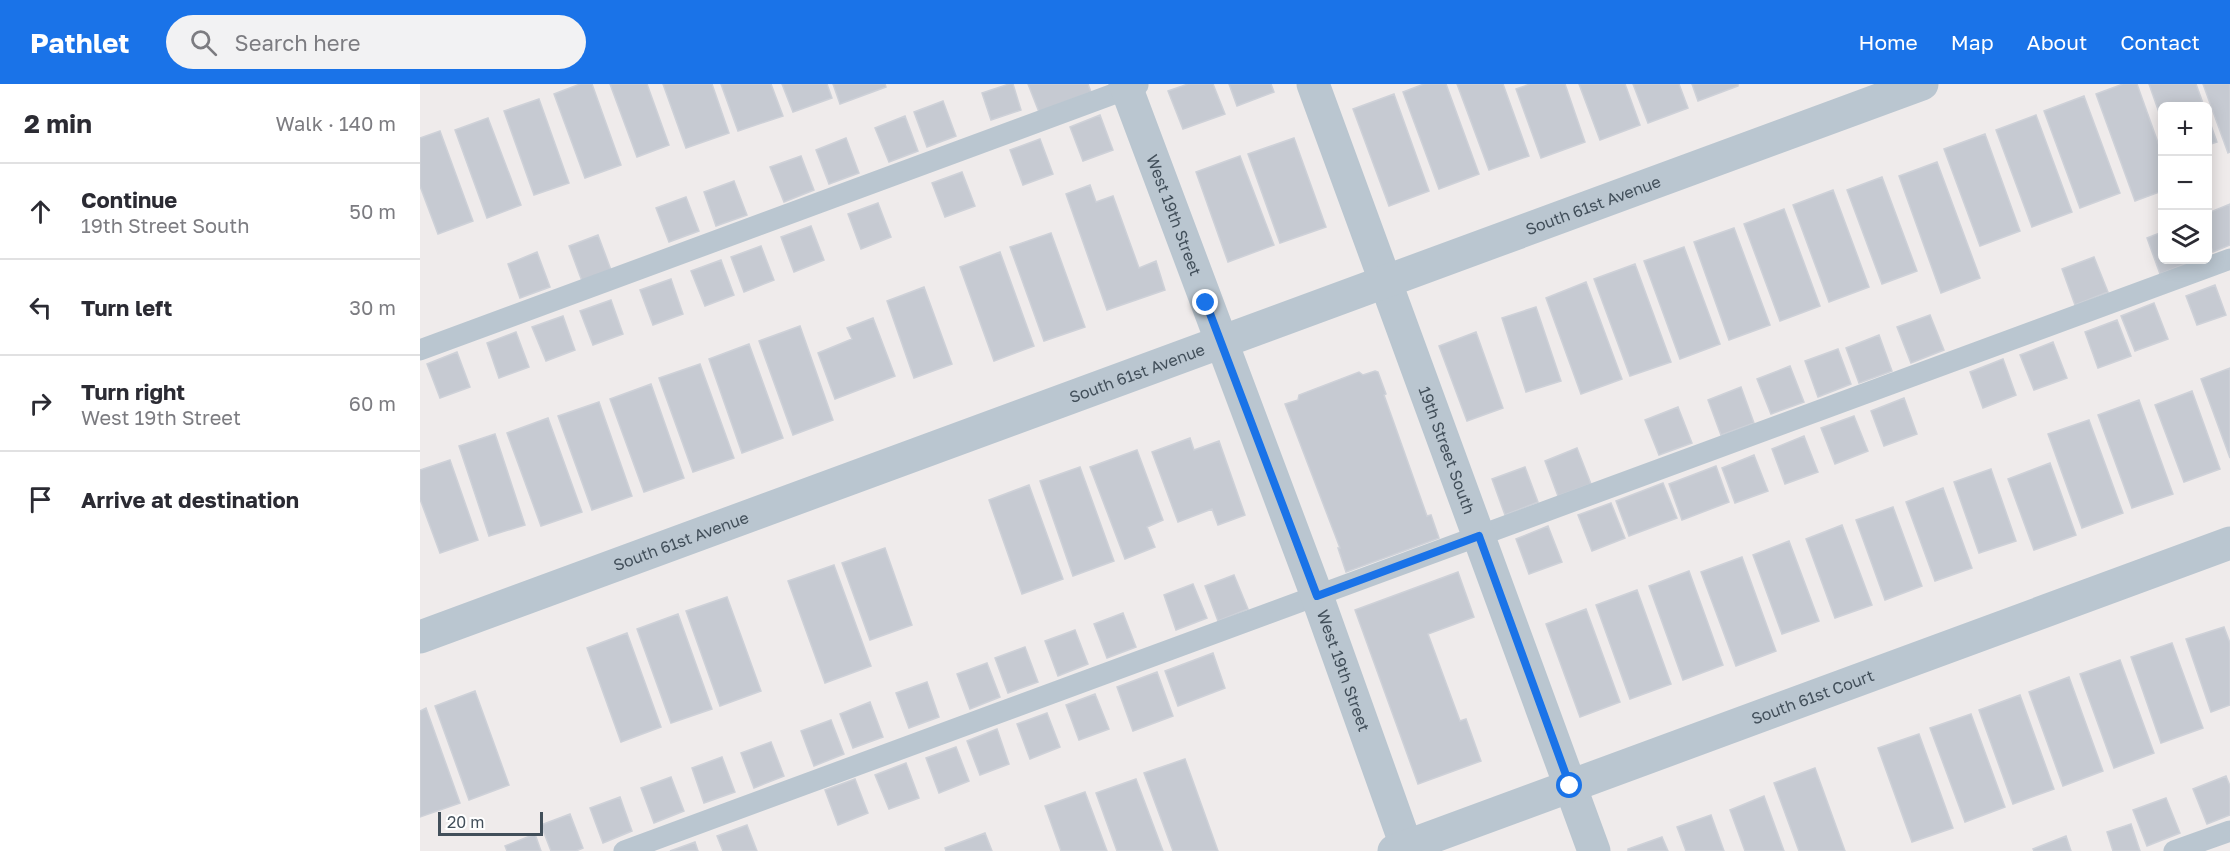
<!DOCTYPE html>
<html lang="en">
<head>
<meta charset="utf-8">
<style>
  body { margin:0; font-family:"Golos Text",sans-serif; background:#f2f2f3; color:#2b2b33 }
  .controls { position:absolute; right:18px; top:18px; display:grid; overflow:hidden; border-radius:9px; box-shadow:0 3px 15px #0003 }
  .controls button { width:54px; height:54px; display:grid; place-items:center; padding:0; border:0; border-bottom:2px solid #e1e1e2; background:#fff; color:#2b2b33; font:30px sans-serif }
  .scale { position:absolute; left:18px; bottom:15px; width:105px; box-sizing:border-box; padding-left:6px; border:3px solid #424f5a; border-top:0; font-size:16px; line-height:21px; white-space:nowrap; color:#424f5a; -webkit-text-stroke:4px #fff; paint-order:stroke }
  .stop { position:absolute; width:18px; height:18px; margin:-14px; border:4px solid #1a73e8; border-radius:50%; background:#fff }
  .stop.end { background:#1a73e8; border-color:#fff; box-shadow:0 2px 6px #0008 }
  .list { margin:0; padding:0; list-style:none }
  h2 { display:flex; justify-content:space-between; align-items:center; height:78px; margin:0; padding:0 24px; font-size:26px }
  h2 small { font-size:20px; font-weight:400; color:#7c7c81 }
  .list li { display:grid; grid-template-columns:39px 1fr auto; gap:18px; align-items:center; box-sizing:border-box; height:96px; padding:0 24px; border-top:2px solid #e1e1e2 }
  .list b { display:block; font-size:22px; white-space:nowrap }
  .list p { margin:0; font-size:20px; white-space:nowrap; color:#7c7c81 }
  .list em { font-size:20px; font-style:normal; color:#7c7c81 }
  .icon { flex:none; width:33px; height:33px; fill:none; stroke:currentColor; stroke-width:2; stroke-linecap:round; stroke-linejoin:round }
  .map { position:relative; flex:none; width:1810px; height:767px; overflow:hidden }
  header { display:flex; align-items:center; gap:36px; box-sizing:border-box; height:84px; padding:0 30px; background:#1a73e8; color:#fff }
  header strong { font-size:28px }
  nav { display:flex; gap:33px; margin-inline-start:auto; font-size:21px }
  .search { width:420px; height:54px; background:#f2f2f3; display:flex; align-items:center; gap:15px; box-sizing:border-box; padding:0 21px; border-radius:33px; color:#7c7c81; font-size:22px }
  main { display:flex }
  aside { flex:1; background:#fff }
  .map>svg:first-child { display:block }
  .building { fill:#c6cad2; stroke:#ced1d8; stroke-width:1.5 }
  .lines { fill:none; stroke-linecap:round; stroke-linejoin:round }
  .service { stroke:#bac6d0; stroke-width:21 }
  .minor { stroke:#bac6d0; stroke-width:33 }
  .route { stroke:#1a73e8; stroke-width:8 }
  .labels { text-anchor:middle; stroke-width:5; stroke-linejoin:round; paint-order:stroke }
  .street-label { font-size:16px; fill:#424f5a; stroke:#fff }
</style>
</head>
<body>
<header>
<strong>Pathlet</strong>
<div class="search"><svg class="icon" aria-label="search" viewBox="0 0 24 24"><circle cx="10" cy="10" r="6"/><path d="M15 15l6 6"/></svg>Search here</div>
<nav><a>Home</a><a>Map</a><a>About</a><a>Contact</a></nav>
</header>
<main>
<aside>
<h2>2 min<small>Walk · 140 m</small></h2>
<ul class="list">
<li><svg class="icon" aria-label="ahead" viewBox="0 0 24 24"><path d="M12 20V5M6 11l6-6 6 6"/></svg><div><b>Continue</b><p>19th Street South</p></div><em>50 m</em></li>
<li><svg class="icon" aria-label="left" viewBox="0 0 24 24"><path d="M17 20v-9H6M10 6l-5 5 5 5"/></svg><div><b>Turn left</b></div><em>30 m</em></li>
<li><svg class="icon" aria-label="right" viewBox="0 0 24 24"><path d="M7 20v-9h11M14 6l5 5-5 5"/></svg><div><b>Turn right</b><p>West 19th Street</p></div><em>60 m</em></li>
<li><svg class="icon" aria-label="arrive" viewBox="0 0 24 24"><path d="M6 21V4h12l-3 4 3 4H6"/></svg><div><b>Arrive at destination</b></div></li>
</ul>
</aside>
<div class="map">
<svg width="1810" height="767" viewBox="0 0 1810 767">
  <rect width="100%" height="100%" fill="#efebeb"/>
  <!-- building -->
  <path class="building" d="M 160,0 L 172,0 L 201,81 L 165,94 L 134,10 Z
    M 190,0 L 227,0 L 249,61 L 217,73 Z
    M 243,0 L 292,0 L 309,49 L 266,64 Z
    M 301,0 L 351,0 L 363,32 L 318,47 Z
    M 362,0 L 407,0 L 412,14 L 373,28 Z
    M 413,0 L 465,0 L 466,3 L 420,20 Z
    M 589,0 L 593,0 L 601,26 L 571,36 L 562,9 Z
    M 608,0 L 668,0 L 671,8 L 619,28 Z
    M 768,0 L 793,0 L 805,30 L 763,45 L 748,7 Z
    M 809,0 L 851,0 L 854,8 L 817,22 Z
    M 1004,0 L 1026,0 L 1059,90 L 1019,105 L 983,8 Z
    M 1037,0 L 1083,0 L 1109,72 L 1069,86 Z
    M 1110,0 L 1145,0 L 1165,58 L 1121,74 L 1096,5 Z
    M 1159,0 L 1205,0 L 1220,41 L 1180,56 Z
    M 1213,0 L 1259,0 L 1268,24 L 1228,39 Z
    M 1272,0 L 1318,0 L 1318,2 L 1278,17 Z
    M 1703,0 L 1717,0 L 1742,70 L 1742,107 L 1715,117 L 1676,10 Z
    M 1729,0 L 1776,0 L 1784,22 L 1742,22 L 1742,37 Z
    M 1783,0 L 1810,0 L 1810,68 L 1808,69 Z
    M 974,10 L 1009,107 L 969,122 L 933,25 Z
    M 1664,12 L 1700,109 L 1660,124 L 1624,27 Z
    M 119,15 L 149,99 L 114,111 L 84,27 Z
    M 523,17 L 536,52 L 507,63 L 494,28 Z
    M 680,31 L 693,66 L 663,77 L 650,43 Z
    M 1616,31 L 1652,128 L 1612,143 L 1576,46 Z
    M 485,32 L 498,67 L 469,78 L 455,44 Z
    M 1788,33 L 1797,58 L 1788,61 Z
    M 68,34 L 101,121 L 67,134 L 35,46 Z
    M 20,47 L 53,137 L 18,150 L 0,102 L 0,54 Z
    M 1565,50 L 1600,147 L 1560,162 L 1524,65 Z
    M 426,54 L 439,89 L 409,100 L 396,66 Z
    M 874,54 L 906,143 L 860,159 L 828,70 Z
    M 620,55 L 633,90 L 603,101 L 590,66 Z
    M 381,72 L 394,106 L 364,118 L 350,83 Z
    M 820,72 L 854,161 L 808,178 L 776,88 Z
    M 1517,78 L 1560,194 L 1521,209 L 1479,92 Z
    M 542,88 L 555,122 L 525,133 L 512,99 Z
    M 1462,93 L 1497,187 L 1462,200 L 1427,106 Z
    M 314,97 L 327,131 L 296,142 L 284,108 Z
    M 670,101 L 676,118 L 693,112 L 719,184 L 736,177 L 745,206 L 687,226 L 646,110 Z
    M 1413,106 L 1449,203 L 1409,218 L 1373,121 Z
    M 266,113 L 279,147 L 249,158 L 236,124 Z
    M 458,119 L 471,153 L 441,165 L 428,130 Z
    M 1810,120 L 1810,161 L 1793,168 L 1788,154 L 1788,129 Z
    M 1364,125 L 1400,222 L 1360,237 L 1324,140 Z
    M 391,142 L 404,176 L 374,188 L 361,153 Z
    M 1314,144 L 1350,241 L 1309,256 L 1274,158 Z
    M 1742,148 L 1742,176 L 1772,176 L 1773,177 L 1740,190 L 1727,154 Z
    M 631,149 L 665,243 L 624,257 L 590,163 Z
    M 178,151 L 191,186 L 162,197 L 149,162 Z
    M 341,162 L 354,196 L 324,208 L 311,173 Z
    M 1264,163 L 1300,260 L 1260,275 L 1224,177 Z
    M 117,168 L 130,203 L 100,214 L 88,180 Z
    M 580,168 L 614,262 L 574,277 L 540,183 Z
    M 1674,173 L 1688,208 L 1655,221 L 1642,185 Z
    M 301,176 L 314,211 L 285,222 L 271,187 Z
    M 1215,180 L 1251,278 L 1210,292 L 1174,195 Z
    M 251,195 L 263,230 L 233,241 L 220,206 Z
    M 1166,198 L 1202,295 L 1161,310 L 1126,214 Z
    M 1795,201 L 1806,231 L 1777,241 L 1766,212 Z
    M 504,203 L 532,280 L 494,294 L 467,217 Z
    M 191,216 L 203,250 L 173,261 L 160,227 Z
    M 1734,219 L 1748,255 L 1715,267 L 1701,232 Z
    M 1116,223 L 1141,297 L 1106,308 L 1082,234 Z
    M 1510,231 L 1524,266 L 1491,279 L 1477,243 Z
    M 143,232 L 155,266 L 126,277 L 112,243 Z
    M 453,234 L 475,292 L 415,315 L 398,269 L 432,255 L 427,244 Z
    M 1697,236 L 1711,272 L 1678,284 L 1665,248 Z
    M 380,242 L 413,336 L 373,351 L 339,257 Z
    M 96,248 L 109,283 L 79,294 L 67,259 Z
    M 1056,248 L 1083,324 L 1047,337 L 1019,262 Z
    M 1459,251 L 1472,287 L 1439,299 L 1426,264 Z
    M 1633,258 L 1647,294 L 1614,306 L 1600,271 Z
    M 329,260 L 363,354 L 322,369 L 289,275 Z
    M 1418,265 L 1431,300 L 1398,313 L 1385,277 Z
    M 37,268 L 50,303 L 20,314 L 7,280 Z
    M 1583,275 L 1596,311 L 1563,324 L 1550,288 Z
    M 280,280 L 314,374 L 273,388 L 239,294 Z
    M 1370,282 L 1384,318 L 1351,330 L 1337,295 Z
    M 1810,284 L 1810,374 L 1781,295 Z
    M 955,287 L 958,288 L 966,310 L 964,311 L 1007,432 L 1011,431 L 1019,454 L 926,488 L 918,464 L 920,464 L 865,320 L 878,316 L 879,311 L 939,288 L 943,291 Z
    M 231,300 L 264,394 L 224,408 L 190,315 Z
    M 1321,303 L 1334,339 L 1301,351 L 1288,316 Z
    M 1772,307 L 1800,385 L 1764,398 L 1735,321 Z
    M 1484,314 L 1497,350 L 1464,362 L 1451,327 Z
    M 1719,316 L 1753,410 L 1712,424 L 1678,331 Z
    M 179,318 L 212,412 L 172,426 L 138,332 Z
    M 1258,323 L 1272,359 L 1239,371 L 1225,336 Z
    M 1434,332 L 1448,367 L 1415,380 L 1401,344 Z
    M 128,334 L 162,428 L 121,442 L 87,349 Z
    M 1669,336 L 1703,429 L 1662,444 L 1628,350 Z
    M 75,350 L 105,441 L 69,452 L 39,362 Z
    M 1384,352 L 1398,388 L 1365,400 L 1352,365 Z
    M 770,354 L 774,366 L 799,357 L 825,431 L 798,441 L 792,425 L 758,438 L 732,368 Z
    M 1157,364 L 1171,400 L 1138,412 L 1125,377 Z
    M 717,366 L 743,436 L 727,443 L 735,463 L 705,475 L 670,383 Z
    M 1334,371 L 1348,407 L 1315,419 L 1302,384 Z
    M 30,376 L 58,456 L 20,469 L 0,415 L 0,386 Z
    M 1630,379 L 1656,451 L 1614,466 L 1588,395 Z
    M 1296,382 L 1309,418 L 1262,436 L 1249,400 Z
    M 660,383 L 694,477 L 653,492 L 620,397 Z
    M 1105,383 L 1118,418 L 1085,431 L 1072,395 Z
    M 1571,385 L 1596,457 L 1559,469 L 1534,398 Z
    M 1243,399 L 1257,434 L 1209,452 L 1196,417 Z
    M 609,401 L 643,495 L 602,510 L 569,416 Z
    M 1523,404 L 1552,484 L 1515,497 L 1486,418 Z
    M 1191,419 L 1205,454 L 1172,467 L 1158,431 Z
    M 1473,423 L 1502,502 L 1465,516 L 1436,436 Z
    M 1422,441 L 1452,521 L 1415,534 L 1386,455 Z
    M 1128,442 L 1142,478 L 1109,490 L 1096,455 Z
    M 1369,457 L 1399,537 L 1362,550 L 1333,471 Z
    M 465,464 L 492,541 L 450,556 L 422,479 Z
    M 1322,473 L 1356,567 L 1316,582 L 1281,488 Z
    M 414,481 L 451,582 L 405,599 L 368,497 Z
    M 1269,487 L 1303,581 L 1263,596 L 1229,502 Z
    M 1038,488 L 1054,533 L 1008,550 L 1040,637 L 1046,635 L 1061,677 L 998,700 L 935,526 Z
    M 814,491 L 828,525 L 798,537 L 785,502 Z
    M 773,500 L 787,534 L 756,546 L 744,511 Z
    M 1217,506 L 1251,600 L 1210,615 L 1176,521 Z
    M 307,513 L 341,607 L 300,622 L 266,527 Z
    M 1166,525 L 1200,618 L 1160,633 L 1126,540 Z
    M 703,529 L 716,563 L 687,574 L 674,540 Z
    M 258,530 L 292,625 L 251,639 L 217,545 Z
    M 1804,543 L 1810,559 L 1810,621 L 1791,628 L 1766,555 Z
    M 655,546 L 668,580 L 638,592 L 625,557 Z
    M 207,549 L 241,643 L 201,658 L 167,564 Z
    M 1752,559 L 1783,644 L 1741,659 L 1711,573 Z
    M 605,563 L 618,598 L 588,609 L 575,574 Z
    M 793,569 L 805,604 L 758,622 L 745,587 Z
    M 1700,576 L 1734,669 L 1694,684 L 1660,590 Z
    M 567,579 L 580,613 L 550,625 L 537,590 Z
    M 737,588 L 753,632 L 713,647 L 697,603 Z
    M 1649,593 L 1683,687 L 1643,702 L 1609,608 Z
    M 507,598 L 519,633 L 489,644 L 476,609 Z
    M 55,607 L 89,701 L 49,716 L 15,622 Z
    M 675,610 L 689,645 L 659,656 L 646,621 Z
    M 1600,611 L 1634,705 L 1593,720 L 1559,626 Z
    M 450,618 L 463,653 L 433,664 L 420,630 Z
    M 6,624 L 40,719 L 0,733 L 0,627 Z
    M 627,629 L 640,663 L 610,675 L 597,640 Z
    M 1551,630 L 1585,723 L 1545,738 L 1510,644 Z
    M 411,636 L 424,670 L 394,682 L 381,647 Z
    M 577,645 L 589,680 L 560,691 L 547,657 Z
    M 1499,650 L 1533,744 L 1492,758 L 1458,664 Z
    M 351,658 L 364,692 L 334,704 L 321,669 Z
    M 536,663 L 549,697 L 519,709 L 506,674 Z
    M 302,673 L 315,708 L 284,719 L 272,684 Z
    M 765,675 L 798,767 L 753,767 L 724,689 Z
    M 486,679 L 499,714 L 469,725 L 455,691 Z
    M 1395,684 L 1425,767 L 1379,767 L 1354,699 Z
    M 1806,692 L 1810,702 L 1810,731 L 1787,740 L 1773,705 Z
    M 251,693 L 264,727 L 234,739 L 221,704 Z
    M 435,695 L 448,729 L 418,741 L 405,706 Z
    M 716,695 L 743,767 L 697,767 L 676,709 Z
    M 665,708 L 687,767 L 641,767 L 625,722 Z
    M 1344,712 L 1364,767 L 1325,767 L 1310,726 Z
    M 200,713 L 212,747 L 183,759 L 170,724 Z
    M 1746,714 L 1760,749 L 1727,762 L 1713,726 Z
    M 150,730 L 163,764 L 156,767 L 131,767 L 121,741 Z
    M 1291,731 L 1304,767 L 1266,767 L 1257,743 Z
    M 1711,740 L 1720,767 L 1693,767 L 1687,748 Z
    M 327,741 L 337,767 L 303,767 L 297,752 Z
    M 565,749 L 572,767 L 526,767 L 525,764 Z
    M 115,750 L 121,767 L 87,767 L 85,762 Z
    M 1646,752 L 1651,767 L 1614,767 L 1613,765 Z
    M 1242,753 L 1248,767 L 1208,767 L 1208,765 Z
    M 275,758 L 278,767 L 250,767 Z"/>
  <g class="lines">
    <!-- service -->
    <path class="service" d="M 0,266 L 718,1
      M 204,767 L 1810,175
      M 1754,767 L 1810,747"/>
    <!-- minor -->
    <g class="minor">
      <path id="s1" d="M 705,0 L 897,512 L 988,767"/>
      <path id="s2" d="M 893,0 L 1174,767"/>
      <path id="s3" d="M 0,553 L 1502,0"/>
      <path id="s4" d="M 974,767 L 1810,459"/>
    </g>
  </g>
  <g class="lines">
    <!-- route -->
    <path class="route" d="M 786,219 L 897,512 L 1059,452 L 1150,702"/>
  </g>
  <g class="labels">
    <!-- street labels -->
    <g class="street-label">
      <text dy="6" stroke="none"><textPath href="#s3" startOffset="1250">South 61st Avenue</textPath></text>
      <text dy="6" stroke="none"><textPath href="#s1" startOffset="140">West 19th Street</textPath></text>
      <text dy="6" stroke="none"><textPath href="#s3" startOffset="764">South 61st Avenue</textPath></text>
      <text dy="6" stroke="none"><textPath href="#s2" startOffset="390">19th Street South</textPath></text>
      <text dy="6" stroke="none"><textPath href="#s3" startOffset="278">South 61st Avenue</textPath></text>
      <text dy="6" stroke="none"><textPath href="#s1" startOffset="626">West 19th Street</textPath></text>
      <text dy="6" stroke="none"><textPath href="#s4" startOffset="446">South 61st Court</textPath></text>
    </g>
  </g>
</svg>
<div class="controls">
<button>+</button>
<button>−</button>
<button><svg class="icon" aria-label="layers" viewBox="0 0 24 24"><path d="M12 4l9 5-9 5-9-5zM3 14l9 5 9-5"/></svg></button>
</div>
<div class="scale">20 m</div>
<div class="stop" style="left:1150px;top:702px"></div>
<div class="stop end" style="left:786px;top:219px"></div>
</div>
</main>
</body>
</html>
